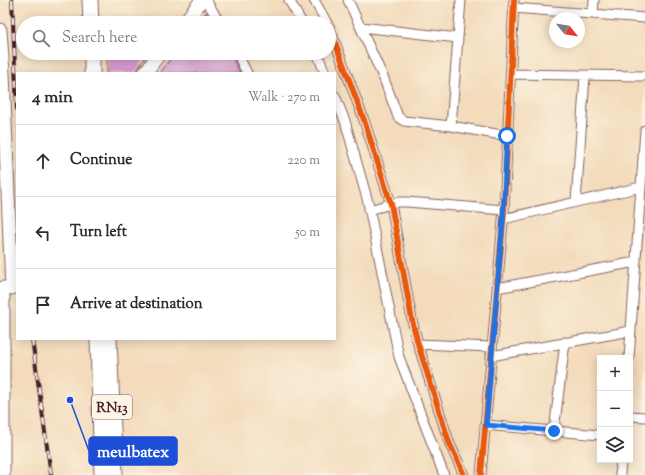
<!DOCTYPE html>
<html lang="en">
<head>
<meta charset="utf-8">
<style>
  body { margin:0; font-family:"Sorts Mill Goudy",serif; background:#f2f2f3; color:#2b2b33 }
  .controls { position:absolute; right:12px; bottom:12px; display:grid; overflow:hidden; border-radius:0px; box-shadow:0 2px 10px #0003 }
  .controls button { width:36px; height:36px; display:grid; place-items:center; padding:0; border:0; border-bottom:1px solid #e1e1e2; background:#fff; color:#2b2b33; font:20px sans-serif }
  .compass { position:absolute; left:549px; top:12px; width:36px; height:36px; border-radius:50%; background:#fff; box-shadow:0 2px 10px #0003; rotate:120deg }
  .stop { position:absolute; width:12px; height:12px; margin:-9px; border:3px solid #1a73e8; border-radius:50%; background:#fff }
  .stop.end { background:#1a73e8; border-color:#fff; box-shadow:0 1px 4px #0008 }
  .list { margin:0; padding:0; list-style:none }
  h2 { display:flex; justify-content:space-between; align-items:center; height:52px; margin:0; padding:0 16px; font-size:17px }
  h2 small { font-size:13px; font-weight:400; color:#7c7c81 }
  .list li { display:grid; grid-template-columns:26px 1fr auto; gap:12px; align-items:center; box-sizing:border-box; height:72px; padding:0 16px; border-top:1px solid #e1e1e2 }
  .list b { display:block; font-size:15px; white-space:nowrap }
  .list em { font-size:13px; font-style:normal; color:#7c7c81 }
  .icon { flex:none; width:22px; height:22px; fill:none; stroke:currentColor; stroke-width:2; stroke-linecap:round; stroke-linejoin:round }
  .map { position:relative; flex:none; width:645px; height:475px; overflow:hidden }
  .search { position:absolute; background:#fff; box-shadow:0 2px 10px #0003; left:16px; top:16px; width:320px; height:44px; display:flex; align-items:center; gap:10px; box-sizing:border-box; padding:0 14px; border-radius:22px; color:#7c7c81; font-size:15px }
  .panel { position:absolute; background:#fff; box-shadow:0 2px 10px #0003; left:16px; top:72px; width:320px; height:268px; border-radius:0px }
  .map>svg:first-child { display:block }
  .building { fill:#d89ad3 }
  .lines { fill:none; stroke-linecap:round; stroke-linejoin:round }
  .street-casing { stroke:#85615d; stroke-width:11 }
  .secondary-casing { stroke:#85615d; stroke-width:15 }
  .primary-casing { stroke:#85615d; stroke-width:17 }
  .street { stroke:#fff; stroke-width:9 }
  .secondary { stroke:#fff; stroke-width:13 }
  .primary { stroke:#fff; stroke-width:15 }
  .rail-casing { stroke:#4a1f2b; stroke-width:4 }
  .rail { stroke:#fcf5e5; stroke-width:2.5; stroke-dasharray:8; stroke-linecap:butt }
  .cycleway-casing { stroke:#fcf5e5; stroke-width:8 }
  .cycleway { stroke:#e8590c; stroke-width:6 }
  .route { stroke:#1a73e8; stroke-width:5 }
  .labels { text-anchor:middle; stroke-width:4; stroke-linejoin:round; paint-order:stroke }
  .shield { fill:#fcf5e5; stroke:#7f5f63; stroke-width:1 }
  .shield-label { font-size:14px; font-weight:bold; fill:#4a1f2b }
  .leader { fill:none; stroke:#1d4ed8; stroke-width:1.5 }
  .callout-dot { fill:#1d4ed8; stroke:#fcf5e5; stroke-width:1.5 }
  .callout { fill:#1d4ed8; stroke:#1d4ed8; stroke-width:1.5 }
  .callout-label { font-size:16px; text-anchor:middle; font-weight:bold; fill:#fff }
</style>
</head>
<body>
<div class="map">
<svg width="645" height="475" viewBox="0 0 645 475">
  <rect width="100%" height="100%" fill="#fcf5e5"/>
  <filter id="ink" filterUnits="userSpaceOnUse"><feTurbulence type="fractalNoise" baseFrequency=".025" numOctaves="2"/><feDisplacementMap in="SourceGraphic" scale="8" xChannelSelector="R" yChannelSelector="G"/><feConvolveMatrix kernelMatrix="1 2 1 2 8 2 1 2 1" color-interpolation-filters="sRGB"/></filter>
  <filter id="wash" filterUnits="userSpaceOnUse"><feTurbulence type="fractalNoise" baseFrequency=".012" numOctaves="4" result="noise"/><feDisplacementMap in="SourceGraphic" scale="16" xChannelSelector="R" yChannelSelector="G"/><feGaussianBlur stdDeviation="0.9" result="paint"/><feColorMatrix in="noise" values="0 0 0 0 0 0 0 0 0 0 0 0 0 0 0 0 0 1.4 0 .05"/><feComposite in="paint" operator="in"/></filter>
  <g filter="url(#wash)">
    <rect width="100%" height="100%" fill="#f3dbbb"/>
    <g id="blocks">
      <!-- building -->
      <path class="building" d="M 206,12 L 213,23 L 198,23 Z
        M 107,53 L 148,53 L 135,73 L 107,73 Z
        M 175,53 L 230,53 L 240,73 L 160,73 Z"/>
    </g>
  </g>
  <g filter="url(#ink)">
    <use href="#blocks" fill-opacity="0" stroke="#85615d" stroke-width="1"/>
    <g class="lines">
      <!-- street casing -->
      <g class="street-casing">
        <path id="street" d="M 206,0 L 220,23
          M 289,0 L 302,23
          M 314,0 L 327,23
          M 348,0 L 384,79 L 397,114 L 398,117 L 404,121 L 451,126 L 507,136
          M 513,8 L 645,18
          M 593,14 L 594,0
          M 329,26 L 364,120 L 391,204 L 412,320 L 418,344 L 449,442 L 464,475
          M 361,27 L 458,38
          M 237,53 L 247,73
          M 317,53 L 325,73
          M 510,74 L 645,76
          M 335,96 L 345,121 L 368,202 L 399,357 L 444,475
          M 451,126 L 461,0
          M 576,202 L 585,76
          M 369,210 L 398,202 L 407,202 L 504,210
          M 503,219 L 641,187
          M 497,288 L 636,262
          M 418,344 L 492,347
          M 491,356 L 631,331
          M 629,358 L 645,130
          M 630,416 L 645,417
          M 485,425 L 600,435
          M 554,431 L 565,342
          M 481,475 L 504,210 L 514,0
          M 620,475 L 621,460"/>
      </g>
      <!-- secondary casing -->
      <g class="secondary-casing">
        <path id="secondary" d="M 184,23 L 202,0
          M 0,30 L 3,73 L 12,288
          M 145,73 L 160,53
          M 3,288 L 3,475"/>
      </g>
      <!-- primary casing -->
      <g class="primary-casing">
        <path id="primary" d="M 90,0 L 91,23
          M 92,53 L 92,73
          M 98,339 L 102,475
          M 109,339 L 115,475"/>
      </g>
      <!-- street -->
      <use href="#street" class="street"/>
      <!-- secondary -->
      <use href="#secondary" class="secondary"/>
      <!-- primary -->
      <use href="#primary" class="primary"/>
      <!-- rail casing -->
      <g class="rail-casing">
        <path id="rail" d="M 12,0 L 17,109
          M 32,339 L 51,475"/>
      </g>
      <!-- rail -->
      <use href="#rail" class="rail"/>
      <!-- cycleway casing -->
      <g class="cycleway-casing">
        <path id="cycleway" d="M 329,26 L 364,120 L 391,204 L 412,320 L 418,344 L 449,442 L 464,475
          M 481,475 L 504,210 L 514,0"/>
      </g>
      <!-- cycleway -->
      <use href="#cycleway" class="cycleway"/>
    </g>
  </g>
  <g class="lines" filter="url(#ink)">
    <!-- route -->
    <path class="route" d="M 507,136 L 503,219 L 486,425 L 554,431"/>
  </g>
  <g class="labels">
    <!-- shield labels -->
    <rect class="shield" x="92" y="395" width="40" height="24" rx="3"/>
    <g class="shield-label">
      <text x="112" y="412">RN13</text>
    </g>
  </g>
  <!-- callouts -->
  <path class="leader" d="M70 400L89 451"/>
  <circle class="callout-dot" cx="70" cy="400" r="4"/>
  <rect class="callout" x="89" y="437" width="88" height="28" rx="4"/>
  <g class="callout-label">
    <text x="133" y="457">meulbatex</text>
  </g>
</svg>
<div class="controls">
<button>+</button>
<button>−</button>
<button><svg class="icon" aria-label="layers" viewBox="0 0 24 24"><path d="M12 4l9 5-9 5-9-5zM3 14l9 5 9-5"/></svg></button>
</div>
<svg class="compass" viewBox="-18 -18 36 36"><path d="M0-13l5 13h-10z" fill="#e53935"/><path d="M0 13l5-13h-10z" fill="#7c7c81"/></svg>
<div class="stop" style="left:507px;top:136px"></div>
<div class="stop end" style="left:554px;top:431px"></div>
<div class="search"><svg class="icon" aria-label="search" viewBox="0 0 24 24"><circle cx="10" cy="10" r="6"/><path d="M15 15l6 6"/></svg>Search here</div>
<section class="panel">
<h2>4 min<small>Walk · 270 m</small></h2>
<ul class="list">
<li><svg class="icon" aria-label="ahead" viewBox="0 0 24 24"><path d="M12 20V5M6 11l6-6 6 6"/></svg><div><b>Continue</b></div><em>220 m</em></li>
<li><svg class="icon" aria-label="left" viewBox="0 0 24 24"><path d="M17 20v-9H6M10 6l-5 5 5 5"/></svg><div><b>Turn left</b></div><em>50 m</em></li>
<li><svg class="icon" aria-label="arrive" viewBox="0 0 24 24"><path d="M6 21V4h12l-3 4 3 4H6"/></svg><div><b>Arrive at destination</b></div></li>
</ul>
</section>
</div>
</body>
</html>
